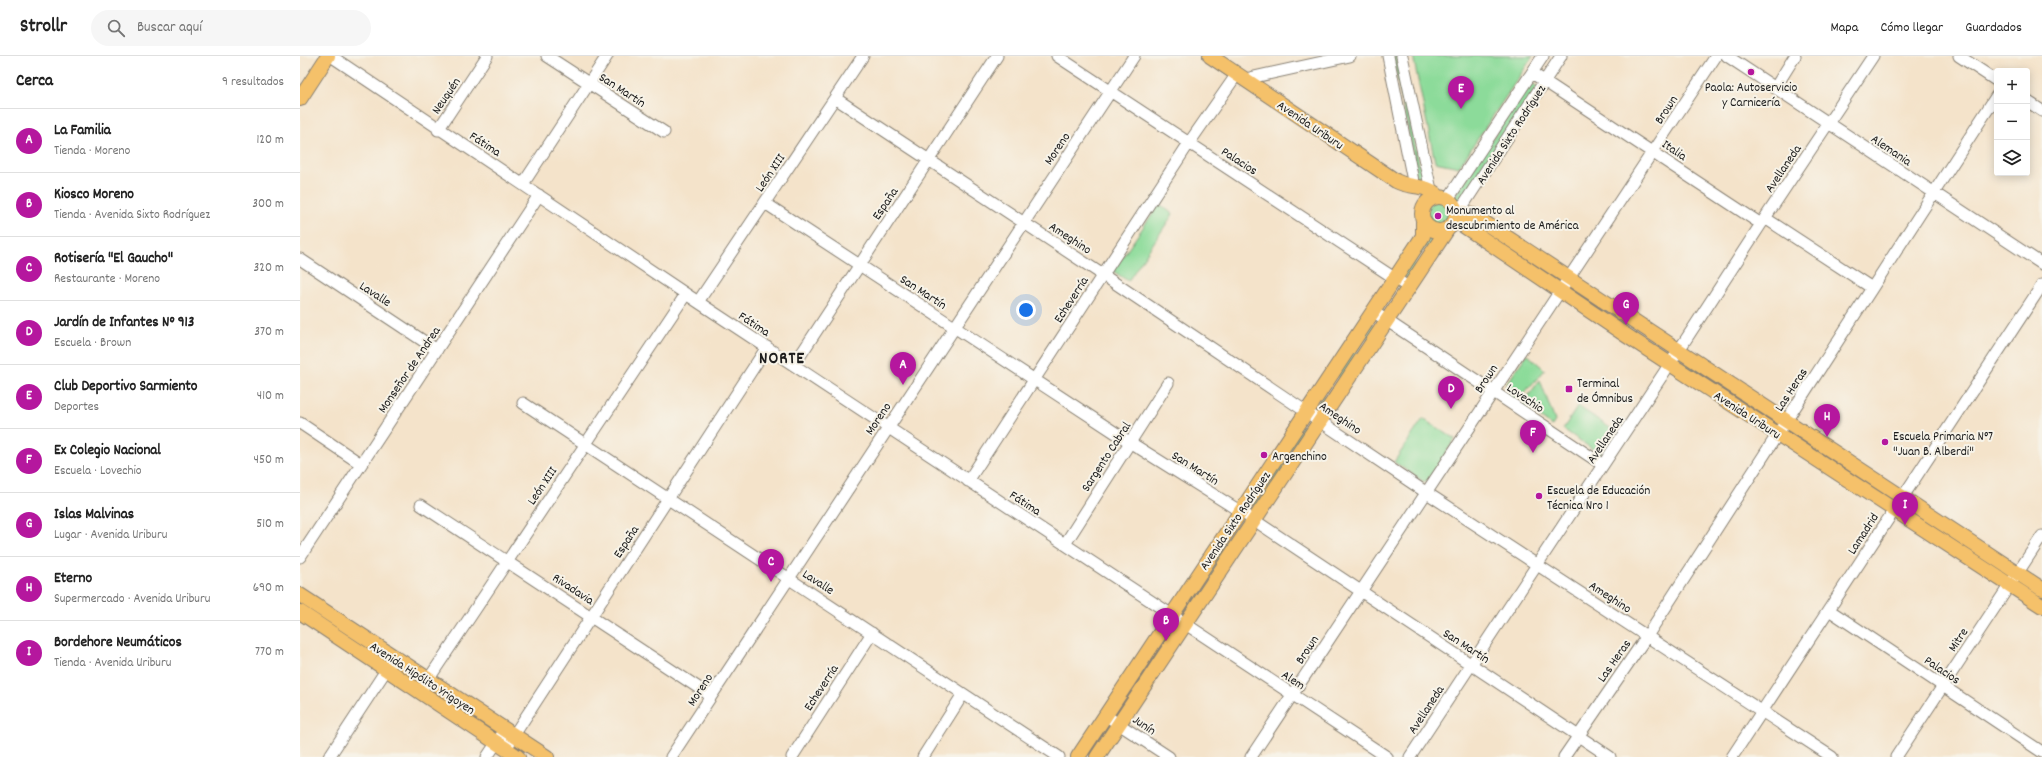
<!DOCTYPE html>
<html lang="es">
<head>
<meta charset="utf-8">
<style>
  body { margin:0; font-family:Dekko,sans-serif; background:#f6f6f6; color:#222 }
  .controls { position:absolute; right:12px; top:12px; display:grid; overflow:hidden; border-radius:4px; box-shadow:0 2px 10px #0003 }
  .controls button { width:36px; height:36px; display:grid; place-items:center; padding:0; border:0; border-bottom:1px solid #e0e0e0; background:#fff; color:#222; font:20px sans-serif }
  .you { position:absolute; left:726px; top:254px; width:14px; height:14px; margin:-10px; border:3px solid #fff; border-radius:50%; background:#1a73e8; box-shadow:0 0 0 6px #1a73e833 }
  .badge { display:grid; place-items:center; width:26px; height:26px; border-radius:50%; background:#b5179e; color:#fff; font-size:13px; font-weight:700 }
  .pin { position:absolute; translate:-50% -33px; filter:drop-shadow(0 1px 2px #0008) }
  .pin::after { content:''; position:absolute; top:21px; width:14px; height:12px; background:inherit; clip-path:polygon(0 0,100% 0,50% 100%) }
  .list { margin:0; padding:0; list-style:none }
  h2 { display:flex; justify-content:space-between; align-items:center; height:52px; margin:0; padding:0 16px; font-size:17px }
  h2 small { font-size:13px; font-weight:400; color:#767676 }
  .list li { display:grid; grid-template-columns:26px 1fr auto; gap:12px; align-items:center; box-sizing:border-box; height:64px; padding:0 16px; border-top:1px solid #e0e0e0 }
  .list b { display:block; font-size:15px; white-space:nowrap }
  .list p { margin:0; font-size:13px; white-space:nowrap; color:#767676 }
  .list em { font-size:13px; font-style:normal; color:#767676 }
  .icon { flex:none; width:22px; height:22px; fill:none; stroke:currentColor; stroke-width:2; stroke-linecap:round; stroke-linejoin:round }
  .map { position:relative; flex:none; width:1742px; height:701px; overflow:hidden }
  header { display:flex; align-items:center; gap:24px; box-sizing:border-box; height:56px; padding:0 20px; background:#fff; border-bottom:1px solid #e0e0e0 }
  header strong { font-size:19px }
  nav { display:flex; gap:22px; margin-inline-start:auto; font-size:14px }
  .search { width:280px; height:36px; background:#f6f6f6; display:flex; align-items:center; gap:10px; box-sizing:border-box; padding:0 14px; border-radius:22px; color:#767676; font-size:15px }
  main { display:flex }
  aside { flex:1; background:#fff }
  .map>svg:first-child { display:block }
  .green { fill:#8cdb9a; stroke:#547c5b }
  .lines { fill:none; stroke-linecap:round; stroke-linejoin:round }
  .minor-casing { stroke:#888073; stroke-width:13 }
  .major-casing { stroke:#888073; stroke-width:16 }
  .minor { stroke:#fff; stroke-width:11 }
  .major { stroke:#f5c16b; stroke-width:14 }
  .poi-dot { fill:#b5179e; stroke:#f7f3e8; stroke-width:1.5 }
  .labels { text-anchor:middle; stroke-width:4; stroke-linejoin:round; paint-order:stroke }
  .poi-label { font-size:13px; fill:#1c1c1c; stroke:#f7f3e8; text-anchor:start }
  .street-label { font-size:13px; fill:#1c1c1c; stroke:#f7f3e8 }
  .district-label { font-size:17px; font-weight:bold; letter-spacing:1px; fill:#1c1c1c; stroke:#f7f3e8 }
</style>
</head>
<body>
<header>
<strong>Strollr</strong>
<div class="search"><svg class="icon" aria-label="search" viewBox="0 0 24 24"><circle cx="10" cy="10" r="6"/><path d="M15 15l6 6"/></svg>Buscar aquí</div>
<nav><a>Mapa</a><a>Cómo llegar</a><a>Guardados</a></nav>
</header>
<main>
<aside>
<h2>Cerca<small>9 resultados</small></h2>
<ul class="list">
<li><span class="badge">A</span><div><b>La Familia</b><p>Tienda · Moreno</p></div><em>120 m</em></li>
<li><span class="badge">B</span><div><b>Kiosco Moreno</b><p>Tienda · Avenida Sixto Rodríguez</p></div><em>300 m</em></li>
<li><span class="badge">C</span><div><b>Rotisería &quot;El Gaucho&quot;</b><p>Restaurante · Moreno</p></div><em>320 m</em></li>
<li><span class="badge">D</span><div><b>Jardín de Infantes N° 913</b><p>Escuela · Brown</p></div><em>370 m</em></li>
<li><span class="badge">E</span><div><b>Club Deportivo Sarmiento</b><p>Deportes</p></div><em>410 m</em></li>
<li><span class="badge">F</span><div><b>Ex Colegio Nacional</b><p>Escuela · Lovechio</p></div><em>450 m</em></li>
<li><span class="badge">G</span><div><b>Islas Malvinas</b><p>Lugar · Avenida Uriburu</p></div><em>510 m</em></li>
<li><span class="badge">H</span><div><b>Eterno</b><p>Supermercado · Avenida Uriburu</p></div><em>690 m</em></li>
<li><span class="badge">I</span><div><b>Bordehore Neumáticos</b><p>Tienda · Avenida Uriburu</p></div><em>770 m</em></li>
</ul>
</aside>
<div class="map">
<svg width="1742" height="701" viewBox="0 0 1742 701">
  <rect width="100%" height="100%" fill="#f7f3e8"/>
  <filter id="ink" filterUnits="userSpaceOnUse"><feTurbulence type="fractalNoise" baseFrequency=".025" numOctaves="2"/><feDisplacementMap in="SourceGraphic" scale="8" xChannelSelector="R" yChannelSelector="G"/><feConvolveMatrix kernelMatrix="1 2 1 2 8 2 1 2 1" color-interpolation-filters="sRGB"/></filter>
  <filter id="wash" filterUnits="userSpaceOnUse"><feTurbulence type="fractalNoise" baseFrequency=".012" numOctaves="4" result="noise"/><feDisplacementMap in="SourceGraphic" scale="16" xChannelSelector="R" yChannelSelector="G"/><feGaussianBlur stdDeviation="0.9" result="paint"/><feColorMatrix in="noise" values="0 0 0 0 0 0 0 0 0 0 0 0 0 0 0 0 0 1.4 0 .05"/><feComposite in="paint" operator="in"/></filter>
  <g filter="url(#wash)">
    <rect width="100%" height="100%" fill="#f4e3ca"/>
    <!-- green -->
    <path class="green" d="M 1096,0 L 1120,112 L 1124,117 L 1126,129 L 1116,126 L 1114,117 L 1116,112 L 1093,1 Z
      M 1113,0 L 1233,0 L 1159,111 L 1135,106 Z
      M 1229,26 L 1237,31 L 1162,146 L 1154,141 Z
      M1126 157a13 13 0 1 1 26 0a13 13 0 1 1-26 0Z
      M 859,148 L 873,158 L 828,225 L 813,215 Z
      M 1130,177 L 1137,178 L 1128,197 L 1126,190 L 1114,208 L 1115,217 L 1110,225 L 1102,219 Z
      M 1071,267 L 1078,272 L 1069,286 L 1067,280 L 1056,296 L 1057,305 L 1024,353 L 1017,348 L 1023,338 L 1025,345 L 1039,324 L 1038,315 Z
      M 1227,298 L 1245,314 L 1223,338 L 1214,343 L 1208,338 L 1206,329 Z
      M 1387,305 L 1472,360 L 1467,367 L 1445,352 L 1452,351 L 1419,328 L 1410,329 L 1383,311 Z
      M 1240,324 L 1255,365 L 1252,370 L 1222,348 Z
      M 1278,350 L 1316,376 L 1301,399 L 1263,373 Z
      M 1123,363 L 1155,383 L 1128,424 L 1124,426 L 1094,406 Z
      M 1002,369 L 1010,375 L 1002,387 L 1000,380 L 984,403 L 986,411 L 959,453 L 951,447 L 957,437 L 960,444 L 973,424 L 972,415 Z
      M 935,472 L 942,476 L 889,558 L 882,554 Z
      M 869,573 L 876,578 L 822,658 L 815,654 Z
      M 134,633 L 192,672 L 189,677 L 131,638 Z"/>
  </g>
  <g filter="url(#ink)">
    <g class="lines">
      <!-- minor casing -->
      <g class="minor-casing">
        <path id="minor" d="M 31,0 L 398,246 L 1087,701
          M 247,0 L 364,76
          M 757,0 L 1108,231
          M 1088,0 L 1114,130
          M 1102,0 L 1131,134
          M 1427,0 L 1742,208
          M 1659,0 L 1697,25
          M 1232,17 L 1461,168
          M 945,23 L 1050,0
          M 1475,32 L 1495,0
          M 535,42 L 803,219 L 1127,437 L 1532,701
          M 1727,45 L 1742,55
          M 138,74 L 187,0
          M 223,128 L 307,0
          M 1148,143 L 1243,0
          M 465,147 L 831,387 L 954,464 L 1310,701
          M 1156,154 L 1164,148 L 1261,0
          M 1465,162 L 1572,232
          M 0,203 L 137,294
          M 398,246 L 563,0
          M 1074,256 L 1303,409
          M 494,309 L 697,0
          M 223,347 L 759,701
          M 0,367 L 61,408
          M 668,425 L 889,87 L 937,18
          M 121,449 L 411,640
          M 765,488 L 868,327
          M 0,501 L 239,139
          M 1529,554 L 1742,696
          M 120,636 L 386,238
          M 805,659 L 869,701
          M 206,693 L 214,679 L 467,291
          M 29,701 L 94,602
          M 187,701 L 205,674
          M 371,701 L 834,0
          M 492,701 L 572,577
          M 623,701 L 663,638
          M 951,701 L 1416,0
          M 1110,701 L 1379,294 L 1461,168 L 1573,0
          M 1264,701 L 1347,580 L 1697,39
          M 1432,701 L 1742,229
          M 1596,701 L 1742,480"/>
      </g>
      <!-- major casing -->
      <g class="major-casing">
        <path id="major" d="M 910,0 L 1096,125 C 1111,133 1126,127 1139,141
          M 0,43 L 28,0
          M1122 158a17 17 0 1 1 34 0a17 17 0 1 1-34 0Z
          M 1157,156 L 1173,159 L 1742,533
          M 1155,164 L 1327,280 L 1742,550
          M 0,539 L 247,701
          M 0,556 L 218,701
          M 778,701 L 1123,180 L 1123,166
          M 797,701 L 1147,174"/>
      </g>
      <!-- minor -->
      <use href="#minor" class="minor"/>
      <!-- major -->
      <use href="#major" class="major"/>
    </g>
  </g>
  <!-- markers -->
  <g class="poi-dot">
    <circle cx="1451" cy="16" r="4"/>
    <circle cx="1138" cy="160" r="4"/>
    <rect x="1265" y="329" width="8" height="8" rx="2"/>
    <circle cx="1585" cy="386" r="4"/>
    <circle cx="964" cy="399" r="4"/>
    <circle cx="1239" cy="440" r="4"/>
  </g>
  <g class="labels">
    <!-- poi labels -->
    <g class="poi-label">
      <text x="1451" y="35" text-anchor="middle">Paola: Autoservicio<tspan x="1451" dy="15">y Carnicería</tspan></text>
      <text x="1146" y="158">Monumento al<tspan x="1146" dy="15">descubrimiento de América</tspan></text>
      <text x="1277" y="331">Terminal<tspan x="1277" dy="15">de Ómnibus</tspan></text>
      <text x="1593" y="384">Escuela Primaria N°7<tspan x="1593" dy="15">"Juan B. Alberdi"</tspan></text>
      <text x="972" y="404">Argenchino</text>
      <text x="1247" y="438">Escuela de Educación<tspan x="1247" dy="15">Técnica Nro 1</tspan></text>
    </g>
    <!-- street labels -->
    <g class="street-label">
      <text transform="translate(323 33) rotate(33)" y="5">San Martín</text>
      <text transform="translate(145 39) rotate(-56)" y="5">Neuquén</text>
      <text transform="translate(1365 53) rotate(-57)" y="5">Brown</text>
      <text transform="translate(1011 68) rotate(34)" y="5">Avenida Uriburu</text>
      <text transform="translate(1210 78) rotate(-57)" y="5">Avenida Sixto Rodríguez</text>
      <text transform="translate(186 87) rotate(33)" y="5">Fátima</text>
      <text transform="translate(756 92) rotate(-56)" y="5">Moreno</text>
      <text transform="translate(1375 93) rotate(34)" y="5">Italia</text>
      <text transform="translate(1592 93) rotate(34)" y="5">Alemania</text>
      <text transform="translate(940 104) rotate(33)" y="5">Palacios</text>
      <text transform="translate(1482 112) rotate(-56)" y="5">Avellaneda</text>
      <text transform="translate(469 116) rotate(-56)" y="5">León XIII</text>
      <text transform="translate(584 147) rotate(-56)" y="5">España</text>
      <text transform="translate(771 181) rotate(33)" y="5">Ameghino</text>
      <text transform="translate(624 235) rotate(33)" y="5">San Martín</text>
      <text transform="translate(76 237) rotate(33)" y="5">Lavalle</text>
      <text transform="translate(770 243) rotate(-57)" y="5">Echeverría</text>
      <text transform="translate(455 267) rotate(33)" y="5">Fátima</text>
      <text transform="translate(108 313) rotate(-56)" y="5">Monseñor de Andrea</text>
      <text transform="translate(1185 322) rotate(-56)" y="5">Brown</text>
      <text transform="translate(1490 333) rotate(-57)" y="5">Las Heras</text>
      <text transform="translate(1226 341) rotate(34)" y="5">Lovechio</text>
      <text transform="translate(1448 358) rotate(33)" y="5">Avenida Uriburu</text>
      <text transform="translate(1041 361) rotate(34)" y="5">Ameghino</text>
      <text transform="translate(577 362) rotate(-56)" y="5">Moreno</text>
      <text transform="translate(1304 383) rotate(-56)" y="5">Avellaneda</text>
      <text transform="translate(805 400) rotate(-57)" y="5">Sargento Cabral</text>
      <text transform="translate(896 411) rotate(32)" y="5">San Martín</text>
      <text transform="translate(241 429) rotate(-56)" y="5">León XIII</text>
      <text transform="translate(726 446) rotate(33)" y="5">Fátima</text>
      <text transform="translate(934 464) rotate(-56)" y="5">Avenida Sixto Rodríguez</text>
      <text transform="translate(1562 477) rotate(-57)" y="5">Lamadrid</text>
      <text transform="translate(325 485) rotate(-57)" y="5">España</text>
      <text transform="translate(519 525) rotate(33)" y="5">Lavalle</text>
      <text transform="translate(274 532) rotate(33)" y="5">Rivadavia</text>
      <text transform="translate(1311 540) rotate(33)" y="5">Ameghino</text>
      <text transform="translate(1657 583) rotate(-57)" y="5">Mitre</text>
      <text transform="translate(1167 589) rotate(33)" y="5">San Martín</text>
      <text transform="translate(1006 593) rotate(-56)" y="5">Brown</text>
      <text transform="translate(1313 604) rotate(-55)" y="5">Las Heras</text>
      <text transform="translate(1643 613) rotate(34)" y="5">Palacios</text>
      <text transform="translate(123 621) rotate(33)" y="5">Avenida Hipólito Yrigoyen</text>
      <text transform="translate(994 623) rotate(33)" y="5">Alem</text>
      <text transform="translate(520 631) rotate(-57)" y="5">Echeverría</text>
      <text transform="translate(399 633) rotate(-57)" y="5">Moreno</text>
      <text transform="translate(1125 653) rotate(-57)" y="5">Avellaneda</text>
      <text transform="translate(845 668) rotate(34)" y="5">Junín</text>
    </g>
    <!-- district labels -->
    <g class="district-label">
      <text x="482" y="307">NORTE</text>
    </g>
  </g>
</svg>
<div class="controls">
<button>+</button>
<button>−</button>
<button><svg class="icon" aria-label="layers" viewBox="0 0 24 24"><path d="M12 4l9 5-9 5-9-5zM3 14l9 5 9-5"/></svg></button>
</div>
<div class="you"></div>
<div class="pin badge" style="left:603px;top:329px">A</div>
<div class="pin badge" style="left:866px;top:585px">B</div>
<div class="pin badge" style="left:471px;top:526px">C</div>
<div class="pin badge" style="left:1151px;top:353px">D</div>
<div class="pin badge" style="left:1161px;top:53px">E</div>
<div class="pin badge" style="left:1233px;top:397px">F</div>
<div class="pin badge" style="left:1326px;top:269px">G</div>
<div class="pin badge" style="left:1527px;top:381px">H</div>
<div class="pin badge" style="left:1605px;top:469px">I</div>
</div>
</main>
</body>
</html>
